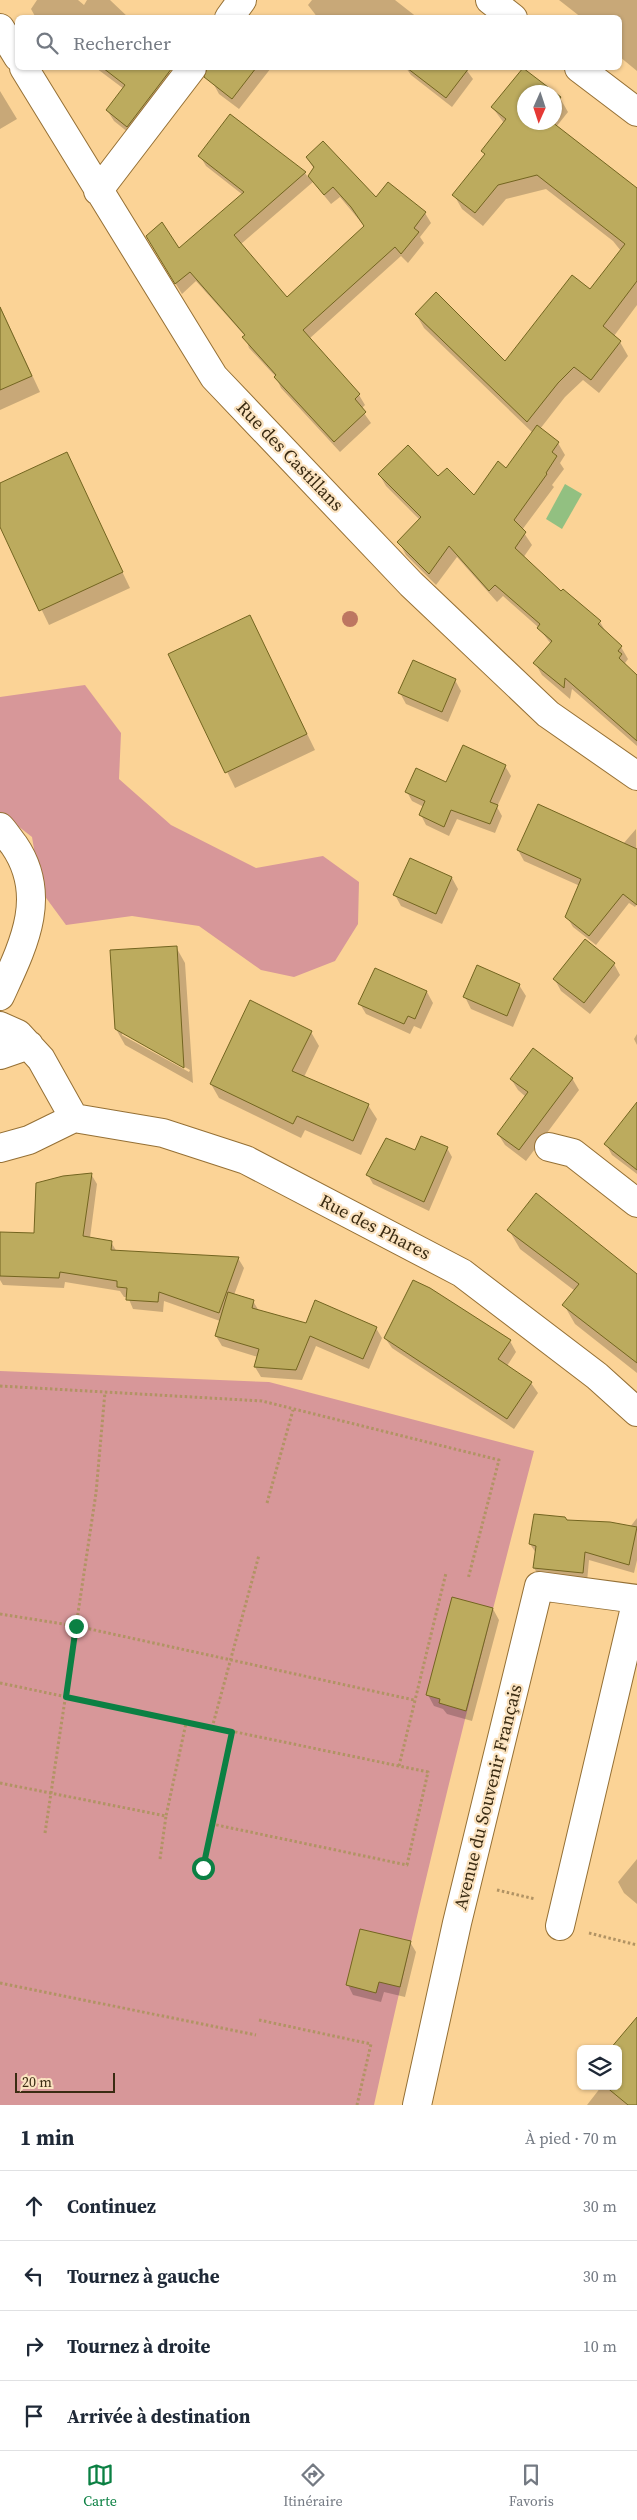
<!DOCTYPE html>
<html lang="fr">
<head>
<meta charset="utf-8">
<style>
  body { margin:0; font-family:"Source Serif 4",serif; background:#f6f6f7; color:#1f2937 }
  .controls { position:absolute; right:15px; bottom:15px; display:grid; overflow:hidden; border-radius:8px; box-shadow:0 1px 4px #0004 }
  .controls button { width:45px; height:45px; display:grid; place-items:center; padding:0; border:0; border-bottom:1px solid #e0e1e3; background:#fff; color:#1f2937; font:25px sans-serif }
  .compass { position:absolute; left:517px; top:85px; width:45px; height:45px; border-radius:50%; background:#fff; box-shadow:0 1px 4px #0004; rotate:183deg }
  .scale { position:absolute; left:15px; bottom:12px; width:100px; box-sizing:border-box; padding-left:5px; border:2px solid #3a2b12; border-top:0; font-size:14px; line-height:18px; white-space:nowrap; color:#3a2b12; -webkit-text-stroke:4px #fbe3c0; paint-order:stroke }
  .stop { position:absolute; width:15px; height:15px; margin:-11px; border:4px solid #0b8043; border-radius:50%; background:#fff }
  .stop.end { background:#0b8043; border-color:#fff; box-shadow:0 1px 5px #0008 }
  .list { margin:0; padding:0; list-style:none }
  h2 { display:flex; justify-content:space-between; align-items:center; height:65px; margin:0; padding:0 20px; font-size:21px }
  h2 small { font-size:16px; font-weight:400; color:#747a83 }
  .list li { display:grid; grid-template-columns:32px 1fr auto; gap:15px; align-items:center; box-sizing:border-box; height:70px; padding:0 20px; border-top:1px solid #e0e1e3 }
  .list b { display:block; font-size:19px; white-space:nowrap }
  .list em { font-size:16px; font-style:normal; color:#747a83 }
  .icon { flex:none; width:28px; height:28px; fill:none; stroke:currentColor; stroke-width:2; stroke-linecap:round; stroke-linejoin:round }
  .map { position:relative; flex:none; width:637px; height:2105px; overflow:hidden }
  .search { position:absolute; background:#fff; box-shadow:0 1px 4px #0004; left:15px; right:15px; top:15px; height:55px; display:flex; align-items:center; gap:12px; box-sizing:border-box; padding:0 18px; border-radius:8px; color:#747a83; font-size:19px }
  .sheet { height:345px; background:#fff }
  nav { display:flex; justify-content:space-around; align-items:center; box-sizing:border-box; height:70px; border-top:1px solid #e0e1e3; background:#fff; font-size:14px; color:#747a83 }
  nav a { display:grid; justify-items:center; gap:2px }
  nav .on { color:#0b8043 }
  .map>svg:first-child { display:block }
  .green { fill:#d79799 }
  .water { fill:#92c081 }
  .shadow { fill:#0003; fill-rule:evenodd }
  .building { fill:#bcab5e; stroke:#736520 }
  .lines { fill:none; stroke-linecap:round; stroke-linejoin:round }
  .street-casing { stroke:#957035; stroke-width:30 }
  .path { stroke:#b19364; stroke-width:3; stroke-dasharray:2.5 2.5; stroke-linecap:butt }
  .street { stroke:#fff; stroke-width:28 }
  .tree { fill:#bd7661 }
  .route { stroke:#0b8043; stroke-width:6 }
  .labels { text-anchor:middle; stroke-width:4.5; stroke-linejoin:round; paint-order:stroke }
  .street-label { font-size:18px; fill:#3a2b12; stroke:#fbe3c0 }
</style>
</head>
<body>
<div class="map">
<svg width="637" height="2105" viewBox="0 0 637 2105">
  <rect width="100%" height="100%" fill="#fbd396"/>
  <!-- green -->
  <path class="green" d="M 85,685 L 121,733 L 119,779 L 171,825 L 256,868 L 323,856 L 359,882 L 358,924 L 335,961 L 294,977 L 261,970 L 199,926 L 132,916 L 66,925 L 41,891 L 32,837 L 0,812 L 0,697 Z
    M 0,1371 L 269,1382 L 534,1451 C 477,1668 422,1886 374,2105 L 0,2105 Z"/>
  <!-- water -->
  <path class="water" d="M 565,484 L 582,494 L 562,529 L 546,519 Z"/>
  <!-- shadow -->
  <path class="shadow" d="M 37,0 L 78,0 L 84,5 L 87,0 L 110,0 L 129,18 L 36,18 L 31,9 Z
    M 312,0 L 395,0 L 418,18 L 318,18 L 308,5 Z
    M 559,0 L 637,0 L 637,71 L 620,57 L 620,18 L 582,18 Z
    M 96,68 L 166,68 L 176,81 L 134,137 L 114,121 L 107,110 L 124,89 Z
    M 224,68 L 271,68 L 239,109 L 219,94 L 213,83 Z
    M 406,68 L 465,68 L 473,79 L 452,107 L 411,75 Z
    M 523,69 L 553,92 L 524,92 L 524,122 L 554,122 L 554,93 L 560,98 L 568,112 L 556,127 L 637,189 L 637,305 L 614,336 L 620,342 L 628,356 L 599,393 L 583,380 L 565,397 L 540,429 L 558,443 L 565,455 L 560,463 L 564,469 L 552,485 L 554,487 L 522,530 L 532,545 L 523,558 L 561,593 L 600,622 L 607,634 L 621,647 L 628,659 L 625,663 L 637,683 L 637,746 L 572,689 L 570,699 L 542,675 L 535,663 L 551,644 L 538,627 L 503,596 L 497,602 L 457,557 L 436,585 L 406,555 L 399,542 L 420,520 L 386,486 L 379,474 L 438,478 L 474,497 L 506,469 L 533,433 L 424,328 L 416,314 L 505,363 L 590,290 L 621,251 L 613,241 L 546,189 L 506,199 L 483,226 L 462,209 L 454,195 L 485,155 L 483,151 L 504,123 L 492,107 Z
    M 0,91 L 17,119 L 0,129 Z
    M 231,115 L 305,173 L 308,177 L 314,169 L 307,158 L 376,199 L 388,184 L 425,213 L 431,223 L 420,237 L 424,243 L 408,263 L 401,256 L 309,339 L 359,395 L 365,405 L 361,409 L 371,423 L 340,452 L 281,388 L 276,377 L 249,348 L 245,336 L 196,281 L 182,294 L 153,247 L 179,249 L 243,195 L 206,166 L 200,156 ZM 313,182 L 331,204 L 340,197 L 365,227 L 287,299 L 241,244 Z
    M 0,306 L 40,392 L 0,410 Z
    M 66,454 L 130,588 L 49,625 L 0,524 L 0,484 Z
    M 250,617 L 315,750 L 235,788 L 170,655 Z
    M 455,680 L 461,691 L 448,722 L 406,704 L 400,693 Z
    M 505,766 L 511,776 L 497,807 L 502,816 L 495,833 L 457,819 L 449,836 L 426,825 L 421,815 L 424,807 L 412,801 L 407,792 L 447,784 Z
    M 636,829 L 637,904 L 635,907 L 629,903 L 596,945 L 573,927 L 567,917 L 580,886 L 524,861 L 518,850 L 623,844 Z
    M 411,859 L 452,878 L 458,889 L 442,924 L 401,906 L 395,895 Z
    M 176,947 L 185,963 L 193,1083 L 125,1045 L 116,1029 ZM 122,1032 L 190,1070 L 189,1072 L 122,1035 Z
    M 614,964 L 620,975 L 590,1014 L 561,991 L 555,980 Z
    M 375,969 L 427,992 L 433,1003 L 421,1029 L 414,1026 L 410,1034 L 366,1014 L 360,1004 Z
    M 519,985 L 526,996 L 513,1027 L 471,1009 L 465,997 Z
    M 311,1032 L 319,1046 L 304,1077 L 368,1105 L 377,1119 L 361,1155 L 305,1130 L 301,1138 L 219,1098 L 211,1084 Z
    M 637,1034 L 637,1045 L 634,1039 Z
    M 572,1078 L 579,1090 L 526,1161 L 505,1145 L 498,1134 L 526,1097 L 518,1090 L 511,1079 Z
    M 637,1121 L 637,1174 L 612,1155 L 606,1144 Z
    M 447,1148 L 452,1157 L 429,1211 L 373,1184 L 368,1175 L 416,1151 Z
    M 91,1174 L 97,1184 L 90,1238 L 111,1242 L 117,1252 L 238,1258 L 244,1268 L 234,1295 L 253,1301 L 259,1311 L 307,1325 L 376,1328 L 382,1338 L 369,1369 L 316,1346 L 302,1380 L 261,1377 L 255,1367 L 258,1357 L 222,1346 L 216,1336 L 220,1321 L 164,1301 L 163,1312 L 133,1309 L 128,1297 L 124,1297 L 120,1291 L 65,1282 L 64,1288 L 3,1285 L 0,1280 L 0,1233 L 35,1234 Z
    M 509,1230 L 637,1275 L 637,1373 L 575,1324 L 564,1305 L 575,1291 L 520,1249 Z
    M 385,1338 L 510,1341 L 516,1352 L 507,1366 L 531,1383 L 538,1393 L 514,1429 L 392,1348 Z
    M 637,1518 L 637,1560 L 634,1573 L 589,1560 L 587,1582 L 539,1576 L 534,1568 L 536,1553 L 530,1544 L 566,1521 L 630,1527 Z
    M 493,1609 L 499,1620 L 472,1721 L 447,1714 L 443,1709 L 434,1706 L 428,1695 Z
    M 637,1859 L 637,1904 L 624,1893 L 618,1882 Z
    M 410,1942 L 416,1952 L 405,1997 L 384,1992 L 381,2002 L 353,1995 L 348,1985 Z
    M 637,2018 L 637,2105 L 587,2105 L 601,2087 L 600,2086 L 618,2086 Z"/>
  <!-- building -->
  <path class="building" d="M 103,68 L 172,68 L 127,127 L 106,110 L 125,85 Z
    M 207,68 L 256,68 L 232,99 L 204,77 Z
    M 407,68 L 469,68 L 446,98 Z
    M 523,68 L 561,97 L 554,106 L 554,92 L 524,92 L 524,122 L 552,122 L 637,188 L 637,281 L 603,326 L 621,341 L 591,380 L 574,367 L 558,383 L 527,422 L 415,314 L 436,292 L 505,361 L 572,275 L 590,289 L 625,244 L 537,175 L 498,185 L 475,213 L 452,195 L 485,154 L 481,151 L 506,119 L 491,107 Z
    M 230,114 L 306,172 L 234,235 L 287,297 L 364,226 L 351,207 L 333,187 L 324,195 L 308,176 L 314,167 L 306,157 L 323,141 L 376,197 L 388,182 L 426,212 L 414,228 L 419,232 L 401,254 L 395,247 L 303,330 L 360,394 L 355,399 L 366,412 L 334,442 L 274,377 L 276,375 L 242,337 L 245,335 L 190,272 L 175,284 L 146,236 L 162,222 L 179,248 L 244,192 L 198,156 Z
    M 0,307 L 32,376 L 0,390 Z
    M 537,425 L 559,442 L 552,452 L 557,456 L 546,473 L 547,474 L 514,520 L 526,532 L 515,548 L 561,591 L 563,589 L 601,621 L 598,624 L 622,646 L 618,651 L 622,654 L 619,658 L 637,675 L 637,741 L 565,678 L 564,688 L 533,663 L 552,641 L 537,628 L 540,624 L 495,585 L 489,591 L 449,546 L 429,574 L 397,542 L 421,517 L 378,474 L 408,445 L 438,476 L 447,468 L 474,495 L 498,461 L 506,468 Z
    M 67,452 L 123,572 L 39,611 L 0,527 L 0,483 Z
    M 250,615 L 307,734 L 225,773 L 168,654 Z
    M 413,660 L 456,679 L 442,712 L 398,693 Z
    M 463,745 L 506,765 L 490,802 L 498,805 L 490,824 L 451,810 L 444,827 L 419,815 L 425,801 L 405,792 L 416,768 L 446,782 Z
    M 538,804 L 637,849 L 637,905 L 623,894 L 589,936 L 565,917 L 581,879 L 517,850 Z
    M 410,858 L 452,877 L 436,914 L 393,895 Z
    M 585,939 L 615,963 L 584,1003 L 553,979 Z
    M 177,946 L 184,1068 L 115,1029 L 110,950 Z
    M 477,965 L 520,984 L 507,1016 L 463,997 Z
    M 375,968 L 427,991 L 415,1019 L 408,1016 L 404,1024 L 358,1004 Z
    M 250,1000 L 312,1031 L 292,1071 L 369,1104 L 353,1141 L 297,1116 L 293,1124 L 210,1084 Z
    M 533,1048 L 573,1078 L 519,1150 L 497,1134 L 528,1092 L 510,1079 Z
    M 637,1102 L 637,1170 L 604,1144 Z
    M 421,1136 L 448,1147 L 424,1202 L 366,1175 L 386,1138 L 415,1150 Z
    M 92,1173 L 83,1236 L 112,1241 L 111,1250 L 239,1257 L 219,1313 L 159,1292 L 158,1302 L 126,1300 L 127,1288 L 117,1287 L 117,1281 L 60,1272 L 59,1278 L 0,1276 L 0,1232 L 34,1233 L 36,1183 L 63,1176 Z
    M 536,1193 L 637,1274 L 637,1363 L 562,1305 L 579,1284 L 507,1230 Z
    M 413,1280 L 430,1288 L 511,1340 L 498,1359 L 532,1382 L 507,1419 L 384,1338 Z
    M 228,1292 L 254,1300 L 252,1308 L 306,1323 L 315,1300 L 377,1327 L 363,1359 L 310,1336 L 296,1370 L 254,1367 L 259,1349 L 215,1336 Z
    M 534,1514 L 565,1517 L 567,1520 L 610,1522 L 637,1527 L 629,1565 L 585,1552 L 583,1573 L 533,1568 L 536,1546 L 529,1544 Z
    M 452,1597 L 493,1608 L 466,1711 L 439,1703 L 440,1699 L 426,1695 Z
    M 360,1929 L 411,1941 L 400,1987 L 379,1982 L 376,1993 L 346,1985 Z
    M 637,2017 L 637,2105 L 628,2105 L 605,2086 L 618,2086 L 618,2049 L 610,2049 Z"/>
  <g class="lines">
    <!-- street casing -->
    <g class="street-casing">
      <path id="street" d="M 490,0 L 513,18
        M 229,18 L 242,0
        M 0,28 L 18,57
        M 24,68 L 214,377 L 411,584 L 548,714 L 637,776
        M 579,68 L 637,112
        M 98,191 L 192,68
        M 0,827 C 5,832 9,839 14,845 C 49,896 23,946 0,996
        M 0,1026 L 18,1034 L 41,1059 L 74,1118
        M 0,1055 L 29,1045
        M 74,1118 L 163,1133 L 246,1160 L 462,1273 L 597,1376 L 637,1412
        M 549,1147 L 573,1153 L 637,1203
        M 0,1148 L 29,1140 L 74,1118
        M 560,1926 L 637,1599
        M 417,2105 L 457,1923 L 539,1586 L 637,1599"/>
    </g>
    <!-- path -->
    <path class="path" d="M 0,1386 L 262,1401 L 499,1460 L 468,1579
      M 267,1503 L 293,1410
      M 0,1614 L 76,1626 L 414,1700
      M 0,1683 L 428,1772 L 407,1865 L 212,1824 L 232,1733
      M 212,1728 L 259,1555
      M 399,1766 L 446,1573
      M 0,1783 L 166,1816 L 186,1723
      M 45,1833 L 96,1493 L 105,1392
      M 160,1859 L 166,1816
      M 203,1868 L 212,1824
      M 497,1890 L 535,1899
      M 589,1933 L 637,1945
      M 0,1983 L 256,2035
      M 259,2020 L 371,2044 L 357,2105"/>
    <!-- street -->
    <use href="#street" class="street"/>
  </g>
  <!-- trees -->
  <circle class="tree" cx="350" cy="619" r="8"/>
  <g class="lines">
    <!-- route -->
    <path class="route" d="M 76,1626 L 66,1697 L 232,1732 L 203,1868"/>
  </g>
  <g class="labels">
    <!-- street labels -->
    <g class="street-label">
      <text transform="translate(290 456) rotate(46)" y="6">Rue des Castillans</text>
      <text transform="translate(375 1227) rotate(27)" y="6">Rue des Phares</text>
      <text transform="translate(488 1797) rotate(-76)" y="6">Avenue du Souvenir Français</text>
    </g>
  </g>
</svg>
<div class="controls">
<button><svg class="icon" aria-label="layers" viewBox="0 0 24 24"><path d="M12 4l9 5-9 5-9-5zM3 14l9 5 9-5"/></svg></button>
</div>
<svg class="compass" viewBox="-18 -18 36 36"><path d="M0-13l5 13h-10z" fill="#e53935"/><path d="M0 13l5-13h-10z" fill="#747a83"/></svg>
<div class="scale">20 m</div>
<div class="stop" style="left:203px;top:1868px"></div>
<div class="stop end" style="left:76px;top:1626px"></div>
<div class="search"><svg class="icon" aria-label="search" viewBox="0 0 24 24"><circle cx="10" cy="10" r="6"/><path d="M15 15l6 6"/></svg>Rechercher</div>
</div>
<section class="sheet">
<h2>1 min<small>À pied · 70 m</small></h2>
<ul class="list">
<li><svg class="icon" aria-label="ahead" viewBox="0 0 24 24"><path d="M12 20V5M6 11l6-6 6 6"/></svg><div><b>Continuez</b></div><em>30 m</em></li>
<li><svg class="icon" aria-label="left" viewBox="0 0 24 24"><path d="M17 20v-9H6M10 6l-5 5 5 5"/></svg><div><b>Tournez à gauche</b></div><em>30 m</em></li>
<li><svg class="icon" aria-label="right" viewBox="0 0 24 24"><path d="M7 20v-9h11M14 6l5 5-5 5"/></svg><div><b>Tournez à droite</b></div><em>10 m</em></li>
<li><svg class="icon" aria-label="arrive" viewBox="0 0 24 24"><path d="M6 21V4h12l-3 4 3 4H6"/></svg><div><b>Arrivée à destination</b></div></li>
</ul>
</section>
<nav>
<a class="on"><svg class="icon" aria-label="map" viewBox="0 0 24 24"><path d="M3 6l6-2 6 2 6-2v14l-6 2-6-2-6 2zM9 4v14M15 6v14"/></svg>Carte</a>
<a><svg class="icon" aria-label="directions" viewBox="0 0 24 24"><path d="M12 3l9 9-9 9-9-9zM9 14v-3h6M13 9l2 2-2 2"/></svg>Itinéraire</a>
<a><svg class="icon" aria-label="saved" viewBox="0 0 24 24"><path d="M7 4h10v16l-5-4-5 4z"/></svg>Favoris</a>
</nav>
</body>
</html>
